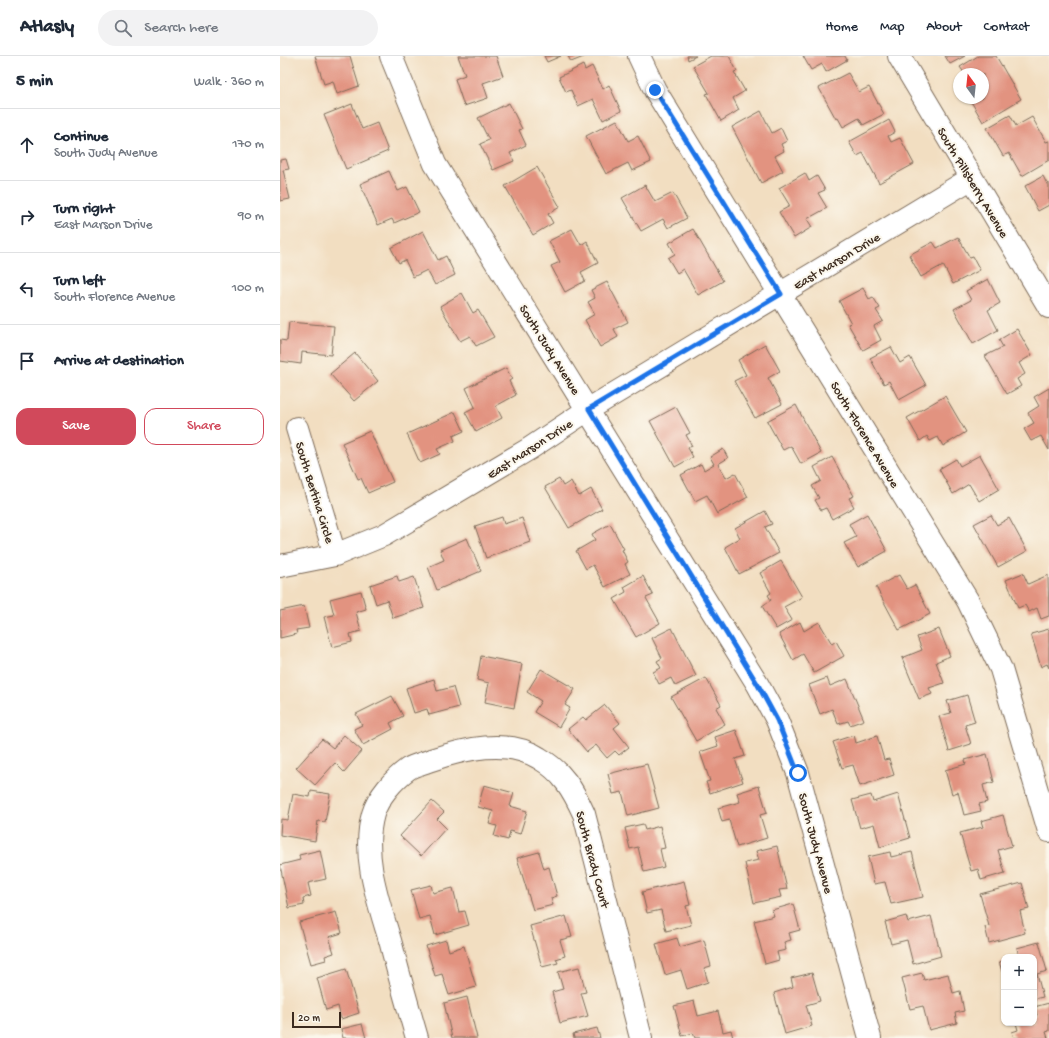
<!DOCTYPE html>
<html lang="en">
<head>
<meta charset="utf-8">
<style>
  body { margin:0; font-family:"Gochi Hand",sans-serif; background:#f2f2f3; color:#1f2937 }
  .controls { position:absolute; right:12px; bottom:12px; display:grid; overflow:hidden; border-radius:8px; box-shadow:0 1px 3px #0004 }
  .controls button { width:36px; height:36px; display:grid; place-items:center; padding:0; border:0; border-bottom:1px solid #e0e1e3; background:#fff; color:#1f2937; font:20px sans-serif }
  .compass { position:absolute; left:673px; top:12px; width:36px; height:36px; border-radius:50%; background:#fff; box-shadow:0 1px 3px #0004; rotate:345deg }
  .scale { position:absolute; left:12px; bottom:10px; width:49px; box-sizing:border-box; padding-left:4px; border:2px solid #3b2a1e; border-top:0; font-size:11px; line-height:14px; white-space:nowrap; color:#3b2a1e; -webkit-text-stroke:3px #fbf7ec; paint-order:stroke }
  .stop { position:absolute; width:12px; height:12px; margin:-9px; border:3px solid #1a73e8; border-radius:50%; background:#fff }
  .stop.end { background:#1a73e8; border-color:#fff; box-shadow:0 1px 4px #0008 }
  .list { margin:0; padding:0; list-style:none }
  h2 { display:flex; justify-content:space-between; align-items:center; height:52px; margin:0; padding:0 16px; font-size:17px }
  h2 small { font-size:13px; font-weight:400; color:#747a83 }
  .list li { display:grid; grid-template-columns:26px 1fr auto; gap:12px; align-items:center; box-sizing:border-box; height:72px; padding:0 16px; border-top:1px solid #e0e1e3 }
  .list b { display:block; font-size:15px; white-space:nowrap }
  .list p { margin:0; font-size:13px; white-space:nowrap; color:#747a83 }
  .list em { font-size:13px; font-style:normal; color:#747a83 }
  .actions { display:flex; gap:8px; padding:12px 16px }
  .actions a { flex:1; padding:9px 0; border:1px solid #d1495b; border-radius:12px; text-align:center; font-size:14px; color:#d1495b }
  .actions .main { background:#d1495b; color:#fff }
  .icon { flex:none; width:22px; height:22px; fill:none; stroke:currentColor; stroke-width:2; stroke-linecap:round; stroke-linejoin:round }
  .map { position:relative; flex:none; width:769px; height:982px; overflow:hidden }
  header { display:flex; align-items:center; gap:24px; box-sizing:border-box; height:56px; padding:0 20px; background:#fff; border-bottom:1px solid #e0e1e3 }
  header strong { font-size:19px }
  nav { display:flex; gap:22px; margin-inline-start:auto; font-size:14px }
  .search { width:280px; height:36px; background:#f2f2f3; display:flex; align-items:center; gap:10px; box-sizing:border-box; padding:0 14px; border-radius:22px; color:#747a83; font-size:15px }
  main { display:flex }
  aside { flex:1; background:#fff }
  .map>svg:first-child { display:block }
  .building { fill:#e29380 }
  .lines { fill:none; stroke-linecap:round; stroke-linejoin:round }
  .minor-casing { stroke:#7b6957; stroke-width:24 }
  .minor { stroke:#fff; stroke-width:22 }
  .route { stroke:#1a73e8; stroke-width:5 }
  .labels { text-anchor:middle; stroke-width:4; stroke-linejoin:round; paint-order:stroke }
  .street-label { font-size:13px; fill:#3b2a1e; stroke:#fbf7ec }
</style>
</head>
<body>
<header>
<strong>Atlasly</strong>
<div class="search"><svg class="icon" aria-label="search" viewBox="0 0 24 24"><circle cx="10" cy="10" r="6"/><path d="M15 15l6 6"/></svg>Search here</div>
<nav><a>Home</a><a>Map</a><a>About</a><a>Contact</a></nav>
</header>
<main>
<aside>
<h2>5 min<small>Walk · 360 m</small></h2>
<ul class="list">
<li><svg class="icon" aria-label="ahead" viewBox="0 0 24 24"><path d="M12 20V5M6 11l6-6 6 6"/></svg><div><b>Continue</b><p>South Judy Avenue</p></div><em>170 m</em></li>
<li><svg class="icon" aria-label="right" viewBox="0 0 24 24"><path d="M7 20v-9h11M14 6l5 5-5 5"/></svg><div><b>Turn right</b><p>East Marson Drive</p></div><em>90 m</em></li>
<li><svg class="icon" aria-label="left" viewBox="0 0 24 24"><path d="M17 20v-9H6M10 6l-5 5 5 5"/></svg><div><b>Turn left</b><p>South Florence Avenue</p></div><em>100 m</em></li>
<li><svg class="icon" aria-label="arrive" viewBox="0 0 24 24"><path d="M6 21V4h12l-3 4 3 4H6"/></svg><div><b>Arrive at destination</b></div></li>
</ul>
<div class="actions"><a class="main">Save</a><a>Share</a></div>
</aside>
<div class="map">
<svg width="769" height="982" viewBox="0 0 769 982">
  <rect width="100%" height="100%" fill="#fbf7ec"/>
  <filter id="ink" filterUnits="userSpaceOnUse"><feTurbulence type="fractalNoise" baseFrequency=".025" numOctaves="2"/><feDisplacementMap in="SourceGraphic" scale="8" xChannelSelector="R" yChannelSelector="G"/><feConvolveMatrix kernelMatrix="1 2 1 2 8 2 1 2 1" color-interpolation-filters="sRGB"/></filter>
  <filter id="wash" filterUnits="userSpaceOnUse"><feTurbulence type="fractalNoise" baseFrequency=".012" numOctaves="4" result="noise"/><feDisplacementMap in="SourceGraphic" scale="16" xChannelSelector="R" yChannelSelector="G"/><feGaussianBlur stdDeviation="0.9" result="paint"/><feColorMatrix in="noise" values="0 0 0 0 0 0 0 0 0 0 0 0 0 0 0 0 0 1.4 0 .05"/><feComposite in="paint" operator="in"/></filter>
  <g filter="url(#wash)">
    <rect width="100%" height="100%" fill="#f2dec1"/>
    <g id="blocks">
      <!-- building -->
      <path class="building" d="M 35,0 L 70,0 L 79,30 L 57,38 L 53,25 L 44,28 Z
        M 178,0 L 216,0 L 223,20 L 203,27 L 208,42 L 184,50 L 175,23 L 185,19 Z
        M 264,0 L 281,0 L 267,6 Z
        M 288,0 L 306,0 L 291,6 Z
        M 407,0 L 416,0 L 408,4 Z
        M 431,0 L 449,0 L 457,15 L 454,16 L 465,35 L 453,42 L 459,54 L 441,65 L 426,38 L 429,37 L 413,10 Z
        M 523,0 L 565,0 L 567,4 L 546,16 L 542,8 L 531,14 Z
        M 665,0 L 685,0 L 670,8 Z
        M 698,0 L 716,0 L 741,43 L 703,66 L 689,42 L 703,42 L 703,18 L 685,18 L 680,11 Z
        M 303,9 L 305,14 L 312,10 L 323,33 L 329,29 L 341,55 L 323,64 L 313,43 L 298,50 L 291,34 L 286,36 L 279,21 Z
        M 568,17 L 579,36 L 589,31 L 604,58 L 583,69 L 579,62 L 563,71 L 558,62 L 556,63 L 539,32 Z
        M 229,47 L 242,73 L 239,74 L 246,89 L 230,97 L 234,105 L 213,114 L 200,88 L 209,84 L 198,62 Z
        M 72,48 L 82,73 L 97,67 L 108,95 L 66,113 L 44,59 Z
        M 481,55 L 492,77 L 501,72 L 507,85 L 501,88 L 504,95 L 495,100 L 503,115 L 481,127 L 452,71 Z
        M 730,59 L 736,70 L 752,61 L 766,86 L 769,85 L 769,104 L 742,120 L 729,97 L 723,100 L 707,72 Z
        M 337,64 L 348,85 L 358,80 L 371,106 L 352,115 L 348,107 L 326,118 L 306,80 Z
        M 609,64 L 615,76 L 608,80 L 611,86 L 620,82 L 634,108 L 599,127 L 583,97 L 577,100 L 569,86 Z
        M 6,103 L 9,113 L 3,114 L 10,143 L 0,145 L 0,104 Z
        M 257,111 L 280,151 L 268,158 L 273,167 L 253,179 L 225,130 Z
        M 109,115 L 118,135 L 127,131 L 139,156 L 114,167 L 112,163 L 98,169 L 80,128 Z
        M 525,117 L 529,125 L 537,120 L 545,134 L 538,137 L 547,152 L 527,163 L 532,171 L 514,182 L 499,156 L 510,150 L 499,132 Z
        M 763,120 L 767,128 L 769,127 L 769,149 L 758,155 L 745,130 Z
        M 365,129 L 375,146 L 393,137 L 407,162 L 388,172 L 383,163 L 361,175 L 342,142 Z
        M 292,173 L 301,189 L 307,185 L 318,207 L 301,216 L 305,225 L 285,236 L 271,210 L 280,206 L 269,185 Z
        M 413,173 L 443,225 L 418,239 L 403,213 L 397,217 L 388,202 L 395,198 L 389,187 Z
        M 143,175 L 158,204 L 166,200 L 175,219 L 155,229 L 147,214 L 133,221 L 125,204 L 119,207 L 111,192 Z
        M 678,181 L 690,202 L 693,201 L 700,214 L 673,228 L 663,209 L 641,221 L 629,199 L 653,186 L 657,192 Z
        M 708,223 L 720,247 L 708,254 L 718,274 L 693,288 L 674,253 L 691,244 L 686,235 Z
        M 327,226 L 348,266 L 334,273 L 338,281 L 320,291 L 305,264 L 315,258 L 308,246 L 315,242 L 311,234 Z
        M 583,232 L 589,243 L 593,241 L 600,252 L 596,254 L 603,265 L 594,270 L 601,284 L 583,294 L 568,268 L 571,267 L 559,245 Z
        M 182,237 L 193,257 L 198,254 L 214,281 L 196,290 L 190,280 L 180,285 L 160,250 Z
        M 9,266 L 54,270 L 51,299 L 22,296 L 21,308 L 0,305 L 0,284 L 7,285 Z
        M 737,273 L 752,299 L 739,307 L 745,318 L 737,323 L 741,330 L 727,338 L 705,300 L 723,291 L 719,284 Z
        M 485,288 L 500,315 L 488,322 L 502,348 L 475,362 L 454,325 L 466,319 L 458,304 Z
        M 611,291 L 620,307 L 630,301 L 646,329 L 619,344 L 609,325 L 604,328 L 590,302 Z
        M 75,297 L 98,325 L 74,345 L 50,318 Z
        M 226,312 L 232,323 L 229,325 L 236,339 L 216,350 L 222,362 L 196,376 L 185,356 L 195,351 L 186,332 Z
        M 769,332 L 769,394 L 761,380 L 751,385 L 744,373 L 754,367 L 748,357 L 759,350 L 754,341 Z
        M 665,340 L 686,376 L 663,390 L 658,381 L 650,385 L 647,380 L 640,385 L 627,362 Z
        M 516,349 L 541,397 L 521,408 L 511,390 L 503,394 L 487,365 Z
        M 396,351 L 410,377 L 406,379 L 412,390 L 408,392 L 413,401 L 395,411 L 370,365 Z
        M 175,356 L 184,375 L 173,380 L 175,385 L 157,393 L 160,398 L 140,407 L 127,378 Z
        M 90,375 L 113,426 L 88,437 L 81,422 L 78,423 L 62,387 Z
        M 443,393 L 448,402 L 438,408 L 446,422 L 455,417 L 468,441 L 437,458 L 427,439 L 415,445 L 401,419 L 421,408 L 424,414 L 434,408 L 430,401 Z
        M 700,399 L 719,433 L 699,445 L 689,428 L 673,438 L 659,413 L 676,403 L 680,410 Z
        M 552,401 L 574,440 L 569,442 L 574,451 L 552,463 L 546,452 L 541,454 L 535,444 L 539,442 L 532,430 L 541,425 L 534,411 Z
        M 279,423 L 283,430 L 291,425 L 299,440 L 311,433 L 322,453 L 289,472 L 265,431 Z
        M 485,455 L 492,468 L 485,471 L 499,497 L 459,518 L 445,491 L 460,482 L 455,472 Z
        M 587,458 L 607,495 L 578,511 L 564,487 L 576,481 L 569,468 Z
        M 711,459 L 717,469 L 729,462 L 747,495 L 718,511 L 694,468 Z
        M 222,461 L 224,468 L 242,462 L 250,486 L 206,502 L 195,470 Z
        M 330,468 L 344,493 L 342,494 L 348,506 L 345,508 L 350,518 L 325,531 L 313,509 L 306,513 L 296,495 L 315,484 L 312,478 Z
        M 187,482 L 201,515 L 157,534 L 148,511 L 164,504 L 160,494 Z
        M 501,505 L 522,541 L 504,551 L 512,564 L 496,573 L 482,550 L 491,544 L 488,539 L 491,537 L 480,517 Z
        M 743,517 L 748,528 L 768,519 L 769,560 L 761,563 L 757,552 L 749,556 L 745,549 L 738,552 L 726,524 Z
        M 619,519 L 627,533 L 635,529 L 650,558 L 619,574 L 596,531 Z
        M 117,520 L 119,526 L 134,521 L 144,552 L 113,562 L 107,544 L 96,548 L 90,529 Z
        M 363,520 L 373,539 L 366,542 L 380,567 L 356,581 L 334,543 L 346,536 L 344,531 Z
        M 81,535 L 86,553 L 76,556 L 81,575 L 70,578 L 72,586 L 52,591 L 44,561 L 54,559 L 50,543 Z
        M 24,550 L 29,572 L 16,574 L 17,578 L 0,582 L 0,555 Z
        M 520,566 L 524,575 L 539,566 L 552,588 L 556,585 L 564,600 L 534,617 L 523,598 L 513,604 L 499,578 Z
        M 392,572 L 416,620 L 395,630 L 391,622 L 379,628 L 373,616 L 381,612 L 377,605 L 382,602 L 372,582 Z
        M 659,573 L 670,600 L 656,606 L 664,627 L 649,632 L 652,638 L 639,643 L 622,602 L 642,594 L 637,581 Z
        M 769,573 L 769,612 L 767,608 L 761,611 L 751,578 Z
        M 201,600 L 242,608 L 234,652 L 205,646 L 209,627 L 197,624 Z
        M 261,613 L 295,633 L 285,649 L 290,652 L 279,671 L 254,656 L 261,645 L 247,636 Z
        M 426,622 L 441,649 L 436,652 L 445,668 L 416,685 L 391,641 Z
        M 547,622 L 550,630 L 567,623 L 584,664 L 570,669 L 568,665 L 558,668 L 552,653 L 540,658 L 529,629 Z
        M 154,623 L 157,635 L 173,631 L 179,651 L 149,659 L 147,653 L 134,657 L 126,632 Z
        M 687,639 L 695,666 L 685,669 L 691,688 L 669,695 L 659,660 L 671,657 L 667,645 Z
        M 112,640 L 123,660 L 110,667 L 113,673 L 83,689 L 74,673 L 82,669 L 76,658 Z
        M 325,649 L 340,667 L 334,672 L 349,691 L 339,699 L 335,695 L 327,702 L 316,689 L 307,696 L 288,673 L 303,661 L 306,664 Z
        M 456,674 L 465,700 L 455,703 L 463,726 L 430,737 L 426,726 L 430,725 L 420,696 L 438,690 L 435,681 Z
        M 64,679 L 82,695 L 64,716 L 55,707 L 35,729 L 16,712 L 42,683 L 53,692 Z
        M 574,679 L 576,687 L 597,680 L 604,704 L 609,703 L 614,719 L 580,730 L 573,709 L 562,712 L 553,686 Z
        M 707,698 L 714,726 L 703,729 L 707,746 L 699,748 L 701,755 L 684,759 L 678,736 L 672,738 L 665,714 L 686,708 L 685,704 Z
        M 367,708 L 379,752 L 348,760 L 342,736 L 333,738 L 328,718 Z
        M 204,729 L 234,737 L 230,750 L 247,755 L 240,778 L 230,775 L 228,784 L 214,780 L 217,770 L 209,768 L 213,755 L 198,751 Z
        M 479,730 L 487,757 L 480,759 L 487,782 L 457,791 L 449,764 L 442,766 L 438,752 L 460,746 L 457,737 Z
        M 31,735 L 50,738 L 45,766 L 38,765 L 35,785 L 0,779 L 1,763 L 8,764 L 13,738 L 30,741 Z
        M 618,738 L 630,782 L 600,791 L 594,768 L 580,772 L 572,744 L 591,739 L 593,746 Z
        M 152,745 L 164,756 L 157,763 L 166,772 L 141,800 L 120,780 Z
        M 723,759 L 732,790 L 718,794 L 725,817 L 701,824 L 698,813 L 691,815 L 680,777 L 703,771 L 701,765 Z
        M 363,768 L 365,774 L 380,770 L 385,792 L 380,793 L 384,811 L 364,816 L 358,791 L 350,793 L 345,772 Z
        M 497,790 L 507,833 L 499,834 L 501,841 L 474,847 L 465,807 L 479,804 L 476,795 Z
        M 40,794 L 46,823 L 28,827 L 31,840 L 23,842 L 24,849 L 9,852 L 0,809 L 20,804 L 19,799 Z
        M 259,796 L 264,813 L 269,811 L 277,840 L 271,842 L 273,849 L 253,854 L 237,802 Z
        M 610,796 L 611,801 L 632,796 L 643,841 L 611,848 L 605,826 L 594,828 L 588,801 Z
        M 404,825 L 410,849 L 406,850 L 411,869 L 386,875 L 381,854 L 367,857 L 362,836 Z
        M 742,827 L 749,853 L 740,855 L 745,877 L 709,887 L 705,871 L 709,870 L 700,838 Z
        M 151,829 L 153,837 L 173,832 L 179,856 L 185,855 L 189,869 L 155,879 L 150,860 L 139,863 L 131,834 Z
        M 513,848 L 520,874 L 509,877 L 511,884 L 504,886 L 506,894 L 497,896 L 499,904 L 485,908 L 474,865 L 494,860 L 492,854 Z
        M 56,856 L 62,877 L 49,881 L 54,897 L 45,900 L 46,904 L 31,908 L 19,866 Z
        M 286,860 L 292,881 L 280,884 L 285,900 L 276,903 L 278,907 L 262,911 L 250,870 Z
        M 626,860 L 628,866 L 651,860 L 661,900 L 633,908 L 627,884 L 611,888 L 605,866 Z
        M 397,882 L 400,891 L 424,884 L 431,910 L 424,912 L 428,926 L 407,933 L 401,914 L 385,919 L 376,888 Z
        M 166,884 L 169,895 L 184,890 L 196,931 L 169,939 L 162,918 L 155,920 L 146,890 Z
        M 759,886 L 767,915 L 757,918 L 763,941 L 754,943 L 754,901 L 739,901 L 737,892 Z
        M 724,905 L 724,921 L 719,906 Z
        M 299,911 L 306,936 L 301,937 L 308,960 L 280,967 L 272,936 L 283,933 L 278,916 Z
        M 66,913 L 79,957 L 61,963 L 58,950 L 46,954 L 37,922 Z
        M 532,917 L 540,945 L 526,949 L 532,970 L 505,978 L 494,937 L 513,931 L 511,922 Z
        M 642,917 L 644,924 L 668,918 L 673,937 L 680,935 L 684,955 L 675,957 L 677,967 L 649,974 L 643,950 L 630,953 L 622,922 Z
        M 187,941 L 197,982 L 172,982 L 164,947 Z
        M 414,945 L 418,960 L 438,955 L 443,976 L 451,974 L 453,982 L 415,982 L 413,977 L 402,980 L 394,950 Z
        M 769,947 L 769,975 L 766,976 L 768,982 L 734,982 L 732,976 L 738,974 L 736,967 L 754,967 L 754,960 L 757,959 L 754,951 Z
        M 82,968 L 86,982 L 63,982 L 61,973 Z
        M 317,972 L 320,982 L 294,982 L 293,978 Z"/>
    </g>
  </g>
  <g filter="url(#ink)">
    <use href="#blocks" fill-opacity="0" stroke="#7b6957" stroke-width="1"/>
    <g class="lines">
      <!-- minor casing -->
      <g class="minor-casing">
        <path id="minor" d="M 111,0 L 155,108 L 478,629 L 497,664 L 518,717 L 590,982
          M 359,0 L 375,34 L 688,545 L 721,613 L 769,775
          M 619,0 L 769,251
          M 17,372 L 55,499
          M 0,510 L 55,499 L 104,479 L 249,393 L 309,353 L 692,122
          M 137,982 C 128,951 119,920 111,888 C 99,847 81,800 93,758 C 98,741 114,723 128,713 C 134,709 144,707 151,704 C 184,693 227,682 259,702 C 283,716 293,734 304,758 L 361,982"/>
      </g>
      <!-- minor -->
      <use href="#minor" class="minor"/>
    </g>
  </g>
  <g class="lines" filter="url(#ink)">
    <!-- route -->
    <path class="route" d="M 375,34 L 501,238 L 309,353 L 478,629 L 497,664 L 518,717"/>
  </g>
  <g class="labels">
    <!-- street labels -->
    <g class="street-label">
      <text transform="translate(694 126) rotate(59)" y="5">South Pillsberry Avenue</text>
      <text transform="translate(556 204) rotate(-31)" y="5">East Marson Drive</text>
      <text transform="translate(271 293) rotate(58)" y="5">South Judy Avenue</text>
      <text transform="translate(586 378) rotate(59)" y="5">South Florence Avenue</text>
      <text transform="translate(249 392) rotate(-33)" y="5">East Marson Drive</text>
      <text transform="translate(36 436) rotate(73)" y="5">South Bertina Circle</text>
      <text transform="translate(537 787) rotate(75)" y="5">South Judy Avenue</text>
      <text transform="translate(314 803) rotate(75)" y="5">South Brady Court</text>
    </g>
  </g>
</svg>
<div class="controls">
<button>+</button>
<button>−</button>
</div>
<svg class="compass" viewBox="-18 -18 36 36"><path d="M0-13l5 13h-10z" fill="#e53935"/><path d="M0 13l5-13h-10z" fill="#747a83"/></svg>
<div class="scale">20 m</div>
<div class="stop" style="left:518px;top:717px"></div>
<div class="stop end" style="left:375px;top:34px"></div>
</div>
</main>
</body>
</html>
